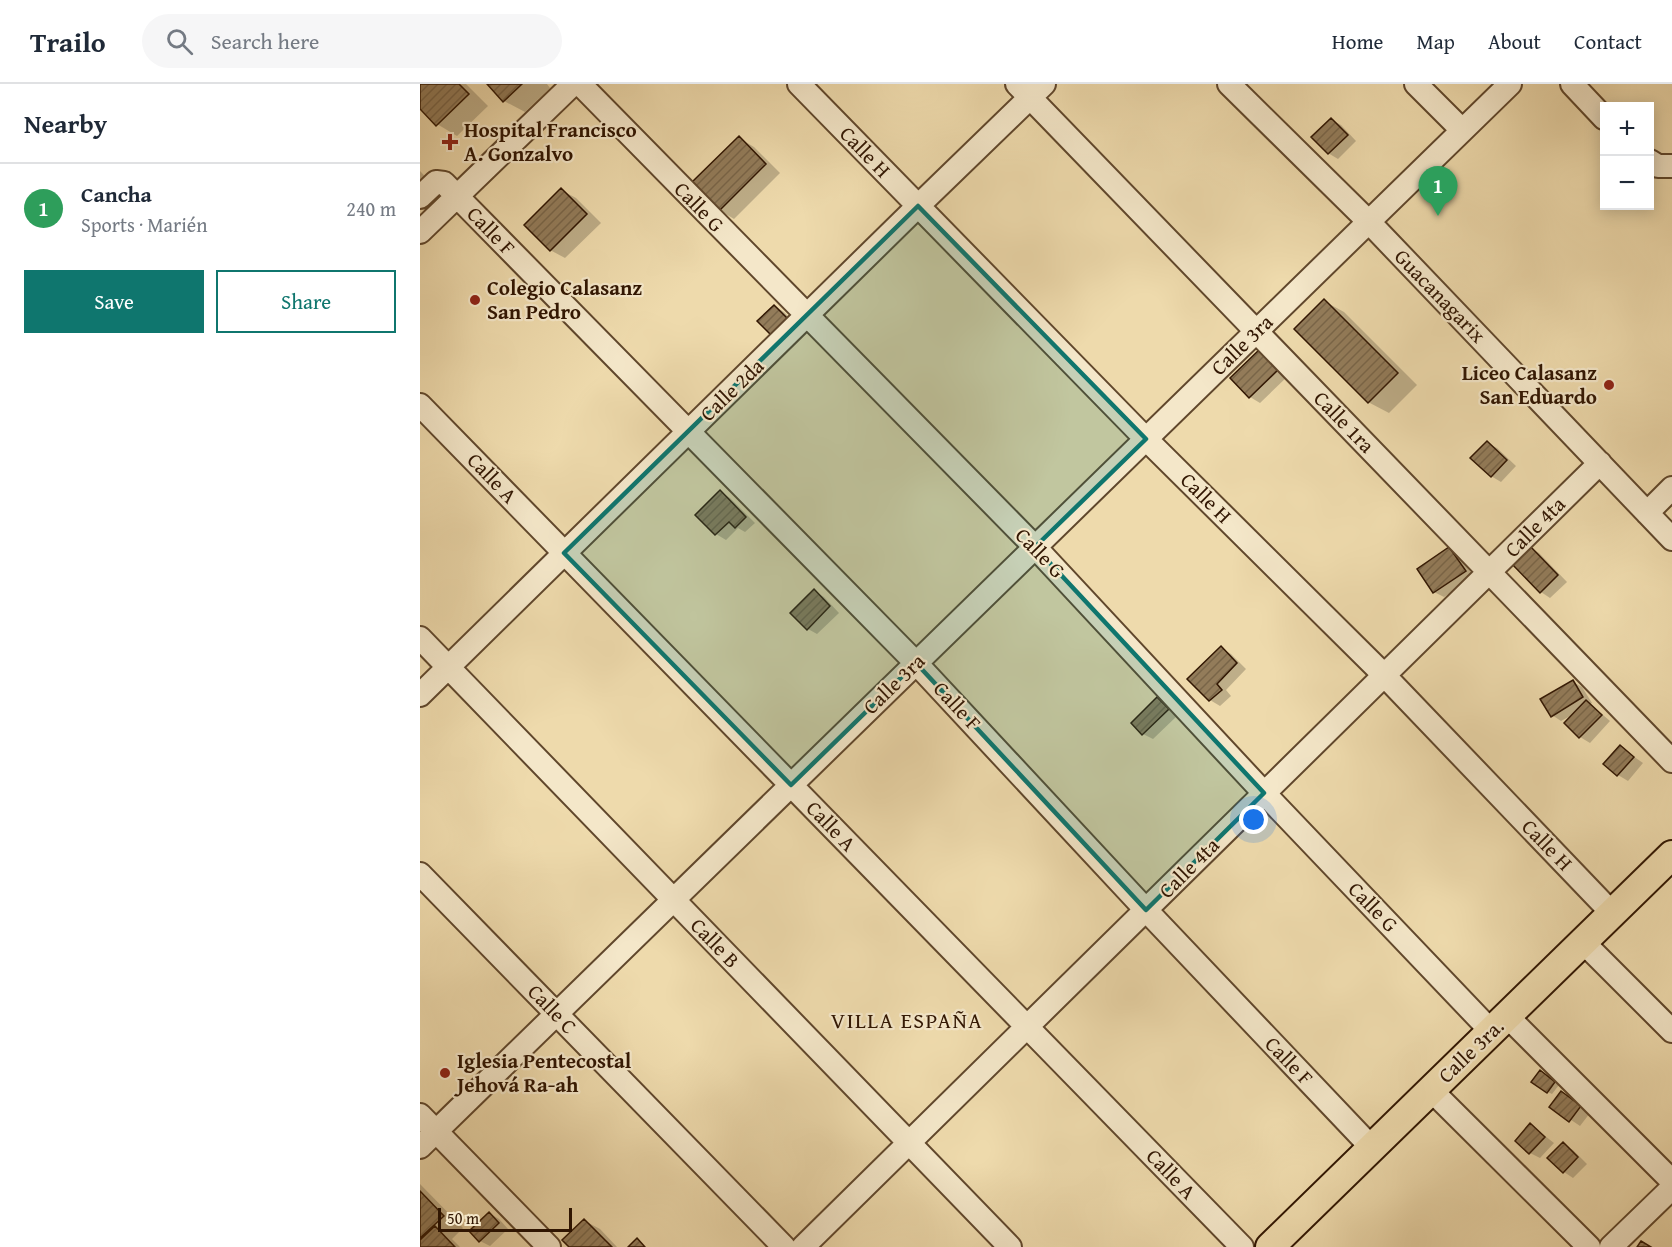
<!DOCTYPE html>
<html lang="en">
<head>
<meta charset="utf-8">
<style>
  body { margin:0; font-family:"Gentium Book Plus",serif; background:#f6f6f7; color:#1f2937 }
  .controls { position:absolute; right:18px; top:18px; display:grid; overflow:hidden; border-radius:0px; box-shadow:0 3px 15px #0003 }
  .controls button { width:54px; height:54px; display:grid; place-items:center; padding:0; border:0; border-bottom:2px solid #e0e1e3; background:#fff; color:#1f2937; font:30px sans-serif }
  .scale { position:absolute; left:18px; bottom:15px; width:134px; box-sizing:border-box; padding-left:6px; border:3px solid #311602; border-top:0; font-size:16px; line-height:21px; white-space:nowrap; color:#311602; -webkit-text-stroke:4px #f4e7c9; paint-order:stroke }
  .you { position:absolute; left:834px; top:736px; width:21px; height:21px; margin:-15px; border:4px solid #fff; border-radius:50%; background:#1a73e8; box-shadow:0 0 0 9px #1a73e833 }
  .badge { display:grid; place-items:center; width:39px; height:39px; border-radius:50%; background:#0f766e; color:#fff; font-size:20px; font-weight:700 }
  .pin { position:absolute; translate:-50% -50px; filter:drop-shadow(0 2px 3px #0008) }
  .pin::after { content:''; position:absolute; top:32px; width:21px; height:18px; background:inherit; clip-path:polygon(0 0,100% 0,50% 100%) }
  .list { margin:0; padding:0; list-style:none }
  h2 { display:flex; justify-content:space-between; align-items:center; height:78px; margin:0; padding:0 24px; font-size:26px }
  h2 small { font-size:20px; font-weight:400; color:#747a83 }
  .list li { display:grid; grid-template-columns:39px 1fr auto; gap:18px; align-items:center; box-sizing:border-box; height:90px; padding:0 24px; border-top:2px solid #e0e1e3 }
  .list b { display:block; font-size:22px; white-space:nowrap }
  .list p { margin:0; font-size:20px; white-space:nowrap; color:#747a83 }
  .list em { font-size:20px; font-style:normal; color:#747a83 }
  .actions { display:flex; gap:12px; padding:18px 24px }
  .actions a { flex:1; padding:14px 0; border:2px solid #0f766e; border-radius:0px; text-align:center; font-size:21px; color:#0f766e }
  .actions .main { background:#0f766e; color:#fff }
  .icon { flex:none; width:33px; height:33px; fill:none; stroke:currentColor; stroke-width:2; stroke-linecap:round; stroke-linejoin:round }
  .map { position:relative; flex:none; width:1252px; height:1163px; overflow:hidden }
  header { display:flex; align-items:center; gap:36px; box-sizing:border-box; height:84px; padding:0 30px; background:#fff; border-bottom:2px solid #e0e1e3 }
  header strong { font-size:28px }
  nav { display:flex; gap:33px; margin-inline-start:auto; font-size:21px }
  .search { width:420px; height:54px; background:#f6f6f7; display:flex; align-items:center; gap:15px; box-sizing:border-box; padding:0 21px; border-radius:33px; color:#747a83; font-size:22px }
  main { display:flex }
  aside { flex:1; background:#fff }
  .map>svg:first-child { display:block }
  .shadow { fill:#0003 }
  .building { fill:url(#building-hatch); stroke:#311602; stroke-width:1.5 }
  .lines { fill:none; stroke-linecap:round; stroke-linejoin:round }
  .minor-casing { stroke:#60472c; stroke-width:26 }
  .major-casing { stroke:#311602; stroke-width:32 }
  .minor { stroke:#f4e7c9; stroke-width:22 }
  .major { stroke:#eedaac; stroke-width:28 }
  .marked { fill:#0f766e; fill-opacity:0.2; stroke:#0f766e; stroke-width:4.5; stroke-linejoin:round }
  .poi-dot { fill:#8f2418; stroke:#f4e7c9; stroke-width:2 }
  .labels { text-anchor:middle; stroke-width:4.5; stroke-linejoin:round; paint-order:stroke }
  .poi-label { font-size:21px; font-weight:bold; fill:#311602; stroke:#f4e7c9; text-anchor:start }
  .street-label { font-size:21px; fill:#311602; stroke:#f4e7c9 }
  .neighbourhood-label { font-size:22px; letter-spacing:1.5px; fill:#311602; stroke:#f4e7c9 }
</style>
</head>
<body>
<header>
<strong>Trailo</strong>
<div class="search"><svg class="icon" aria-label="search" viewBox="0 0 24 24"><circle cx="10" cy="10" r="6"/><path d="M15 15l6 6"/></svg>Search here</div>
<nav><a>Home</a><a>Map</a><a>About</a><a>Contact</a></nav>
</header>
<main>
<aside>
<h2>Nearby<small></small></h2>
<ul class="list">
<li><span class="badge" style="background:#2e9e5b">1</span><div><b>Cancha</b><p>Sports · Marién</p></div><em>240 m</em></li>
</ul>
<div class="actions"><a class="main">Save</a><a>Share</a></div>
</aside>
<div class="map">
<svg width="1252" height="1163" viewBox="0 0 1252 1163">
  <defs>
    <pattern id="building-hatch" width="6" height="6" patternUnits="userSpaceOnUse" patternTransform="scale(1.5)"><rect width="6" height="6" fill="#937c5a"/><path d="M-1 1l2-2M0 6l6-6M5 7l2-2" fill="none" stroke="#796548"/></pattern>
  </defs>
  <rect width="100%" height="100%" fill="#eedaac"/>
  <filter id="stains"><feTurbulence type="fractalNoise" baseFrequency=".00333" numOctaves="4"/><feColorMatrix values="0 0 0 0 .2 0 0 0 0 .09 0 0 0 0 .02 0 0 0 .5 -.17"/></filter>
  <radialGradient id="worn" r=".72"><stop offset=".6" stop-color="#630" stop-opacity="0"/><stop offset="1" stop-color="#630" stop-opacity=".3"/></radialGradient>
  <!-- shadow -->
  <path class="shadow" d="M 0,0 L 46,0 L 68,22 L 37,52 L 17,40 L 0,24 Z
    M 69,0 L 127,0 L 130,4 L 105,28 L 84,17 Z
    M 912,36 L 921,41 L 936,57 L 918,75 L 908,69 Z
    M 319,54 L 334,63 L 360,89 L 314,135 L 299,126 Z
    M 0,87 L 15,103 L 0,117 Z
    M 141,106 L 156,114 L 181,139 L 145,174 L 130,166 Z
    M 904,217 L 924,228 L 997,301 L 969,329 L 948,318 Z
    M 355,222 L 364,228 L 379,243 L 364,258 Z
    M 841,266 L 869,291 L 840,319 L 830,313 L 812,294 Z
    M 1067,359 L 1077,364 L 1096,382 L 1081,398 L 1071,392 Z
    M 301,408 L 310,414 L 335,439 L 325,448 L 318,444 L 306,456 L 296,450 L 277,431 Z
    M 1109,463 L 1119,469 L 1147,498 L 1130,514 L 1121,508 Z
    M 1029,465 L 1039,470 L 1054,493 L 1024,513 L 1014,508 Z
    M 394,507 L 404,513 L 419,529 L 397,550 L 388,545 Z
    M 801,564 L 811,570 L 826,585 L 806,606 L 811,612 L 800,622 L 790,616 L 770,595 Z
    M 1153,598 L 1162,603 L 1172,619 L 1170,620 L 1190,637 L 1170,659 L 1160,653 L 1146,639 L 1154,630 L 1141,637 L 1132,631 Z
    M 737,615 L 747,621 L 757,632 L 733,655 L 723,650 Z
    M 1200,663 L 1223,679 L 1208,697 L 1198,691 Z
    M 1124,990 L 1139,1001 L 1132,1010 L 1128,1008 Z
    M 1142,1009 L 1170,1029 L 1160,1042 L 1132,1023 Z
    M 1111,1041 L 1134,1059 L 1120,1074 L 1110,1069 Z
    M 1143,1060 L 1153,1066 L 1167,1080 L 1153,1094 L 1144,1088 Z
    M 0,1100 L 43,1144 L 32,1155 L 40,1163 L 0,1163 Z
    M 69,1129 L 79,1135 L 88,1145 L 70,1162 L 60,1157 Z
    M 165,1137 L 180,1145 L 197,1163 L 151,1163 Z"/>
  <!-- building -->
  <path class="building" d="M 0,0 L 39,0 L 49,10 L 16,42 L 0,25 Z
    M 67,0 L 102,0 L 83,18 Z
    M 911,34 L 928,51 L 908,70 L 891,53 Z
    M 319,52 L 346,80 L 299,127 L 271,99 Z
    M 141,104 L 167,130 L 130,167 L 104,141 Z
    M 904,215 L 978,289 L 948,319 L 874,245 Z
    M 354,221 L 370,237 L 353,253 L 337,237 Z
    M 841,264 L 860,284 L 829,314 L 810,294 Z
    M 1067,357 L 1087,376 L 1071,393 L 1050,374 Z
    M 300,406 L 326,433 L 315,444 L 309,438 L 295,451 L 275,431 Z
    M 1109,461 L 1138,491 L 1120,509 L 1091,479 Z
    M 1029,463 L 1046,487 L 1013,509 L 997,485 Z
    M 394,505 L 410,522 L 387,546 L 370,529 Z
    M 801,562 L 817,579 L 797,600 L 802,606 L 789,617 L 767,595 Z
    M 1153,596 L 1163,613 L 1131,633 L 1120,615 Z
    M 737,613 L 749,625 L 722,651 L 711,639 Z
    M 1166,616 L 1182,631 L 1159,654 L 1144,639 Z
    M 1200,661 L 1214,673 L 1197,692 L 1183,680 Z
    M 1120,986 L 1135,998 L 1127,1009 L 1111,998 Z
    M 1141,1007 L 1161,1022 L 1149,1038 L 1129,1023 Z
    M 1110,1039 L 1125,1053 L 1109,1070 L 1095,1057 Z
    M 1143,1058 L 1158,1073 L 1143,1089 L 1127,1074 Z
    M 0,1107 L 24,1132 L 0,1154 Z
    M 69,1128 L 79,1139 L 59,1158 L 49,1147 Z
    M 164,1135 L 192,1163 L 149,1163 L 142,1156 Z
    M 15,1142 L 35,1163 L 0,1163 L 0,1156 Z
    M 217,1154 L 225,1163 L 208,1163 Z
    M 1221,1157 L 1231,1163 L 1217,1163 Z"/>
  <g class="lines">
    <!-- minor casing -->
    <g class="minor-casing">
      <path id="minor" d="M 160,0 L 615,463 L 844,709 L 1071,947
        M 379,0 L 726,355 L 964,591 L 1192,829
        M 597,0 L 1252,677
        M 809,0 L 949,138 L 1252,455
        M 996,0 L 1042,46
        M 1152,0 L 1184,34
        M 1230,77 L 1238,82 L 1252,82
        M 0,113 L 16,98 L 24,99 L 496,579 L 726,826 L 952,1064
        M 0,148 L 153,0
        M 0,321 L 822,1163
        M 1227,429 L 1252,404
        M 0,554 L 590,1163
        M 0,611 L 498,122 L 624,0
        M 0,790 L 364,1163
        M 1163,858 L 1252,947
        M 1087,932 L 1252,1097
        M 1011,1006 L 1169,1163
        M 0,1031 L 129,1163
        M 0,1063 L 1090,0
        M 383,1163 L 1180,379
        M 1191,1163 L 1252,1104"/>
    </g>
    <!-- major casing -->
    <g class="major-casing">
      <path id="major" d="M 850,1163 L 1252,771"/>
    </g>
    <!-- minor -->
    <use href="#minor" class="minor"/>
    <!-- major -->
    <use href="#major" class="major"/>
  </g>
  <!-- marked area -->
  <path class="marked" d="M 498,122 L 726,355 L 615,463 L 844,709 L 726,826 L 496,579 L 371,701 L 144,469 Z"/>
  <!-- markers -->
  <g class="poi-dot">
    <path d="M27 49h6v6h6v6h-6v6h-6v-6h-6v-6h6z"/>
    <circle cx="55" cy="216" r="6"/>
    <circle cx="1189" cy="301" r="6"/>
    <circle cx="25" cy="989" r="6"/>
  </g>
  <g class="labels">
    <!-- poi labels -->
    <g class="poi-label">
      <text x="44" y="53">Hospital Francisco<tspan x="44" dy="24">A. Gonzalvo</tspan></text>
      <text x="67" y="211">Colegio Calasanz<tspan x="67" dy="24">San Pedro</tspan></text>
      <text x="1177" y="296" text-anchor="end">Liceo Calasanz<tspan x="1177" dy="24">San Eduardo</tspan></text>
      <text x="37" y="984">Iglesia Pentecostal<tspan x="37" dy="24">Jehová Ra-ah</tspan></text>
    </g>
    <!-- street labels -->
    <g class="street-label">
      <text transform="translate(445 68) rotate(46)" y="7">Calle H</text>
      <text transform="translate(279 123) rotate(46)" y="7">Calle G</text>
      <text transform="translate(71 147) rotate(46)" y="7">Calle F</text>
      <text transform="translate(1020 212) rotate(46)" y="7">Guacanagarix</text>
      <text transform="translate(822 261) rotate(-44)" y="7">Calle 3ra</text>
      <text transform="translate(312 306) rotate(-44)" y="7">Calle 2da</text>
      <text transform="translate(924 338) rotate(46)" y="7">Calle 1ra</text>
      <text transform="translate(72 394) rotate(46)" y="7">Calle A</text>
      <text transform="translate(786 414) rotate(45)" y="7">Calle H</text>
      <text transform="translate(1115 443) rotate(-45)" y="7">Calle 4ta</text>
      <text transform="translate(620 469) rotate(46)" y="7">Calle G</text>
      <text transform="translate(474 600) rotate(-44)" y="7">Calle 3ra</text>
      <text transform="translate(537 622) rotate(47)" y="7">Calle F</text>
      <text transform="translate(411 742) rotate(46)" y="7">Calle A</text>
      <text transform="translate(1127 761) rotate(46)" y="7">Calle H</text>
      <text transform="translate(769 784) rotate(-45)" y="7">Calle 4ta</text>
      <text transform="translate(953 823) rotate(46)" y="7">Calle G</text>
      <text transform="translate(295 859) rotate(46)" y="7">Calle B</text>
      <text transform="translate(132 925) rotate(46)" y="7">Calle C</text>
      <text transform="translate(1051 967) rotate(-44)" y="7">Calle 3ra.</text>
      <text transform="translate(869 977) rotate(46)" y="7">Calle F</text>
      <text transform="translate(751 1090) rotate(46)" y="7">Calle A</text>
    </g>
    <!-- neighbourhood labels -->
    <g class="neighbourhood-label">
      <text x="487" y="944">VILLA ESPAÑA</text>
    </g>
  </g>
  <rect width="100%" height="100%" filter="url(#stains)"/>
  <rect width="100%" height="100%" fill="url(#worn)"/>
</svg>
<div class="controls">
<button>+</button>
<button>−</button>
</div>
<div class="scale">50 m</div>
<div class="you"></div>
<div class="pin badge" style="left:1018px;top:132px;background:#2e9e5b">1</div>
</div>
</main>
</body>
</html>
